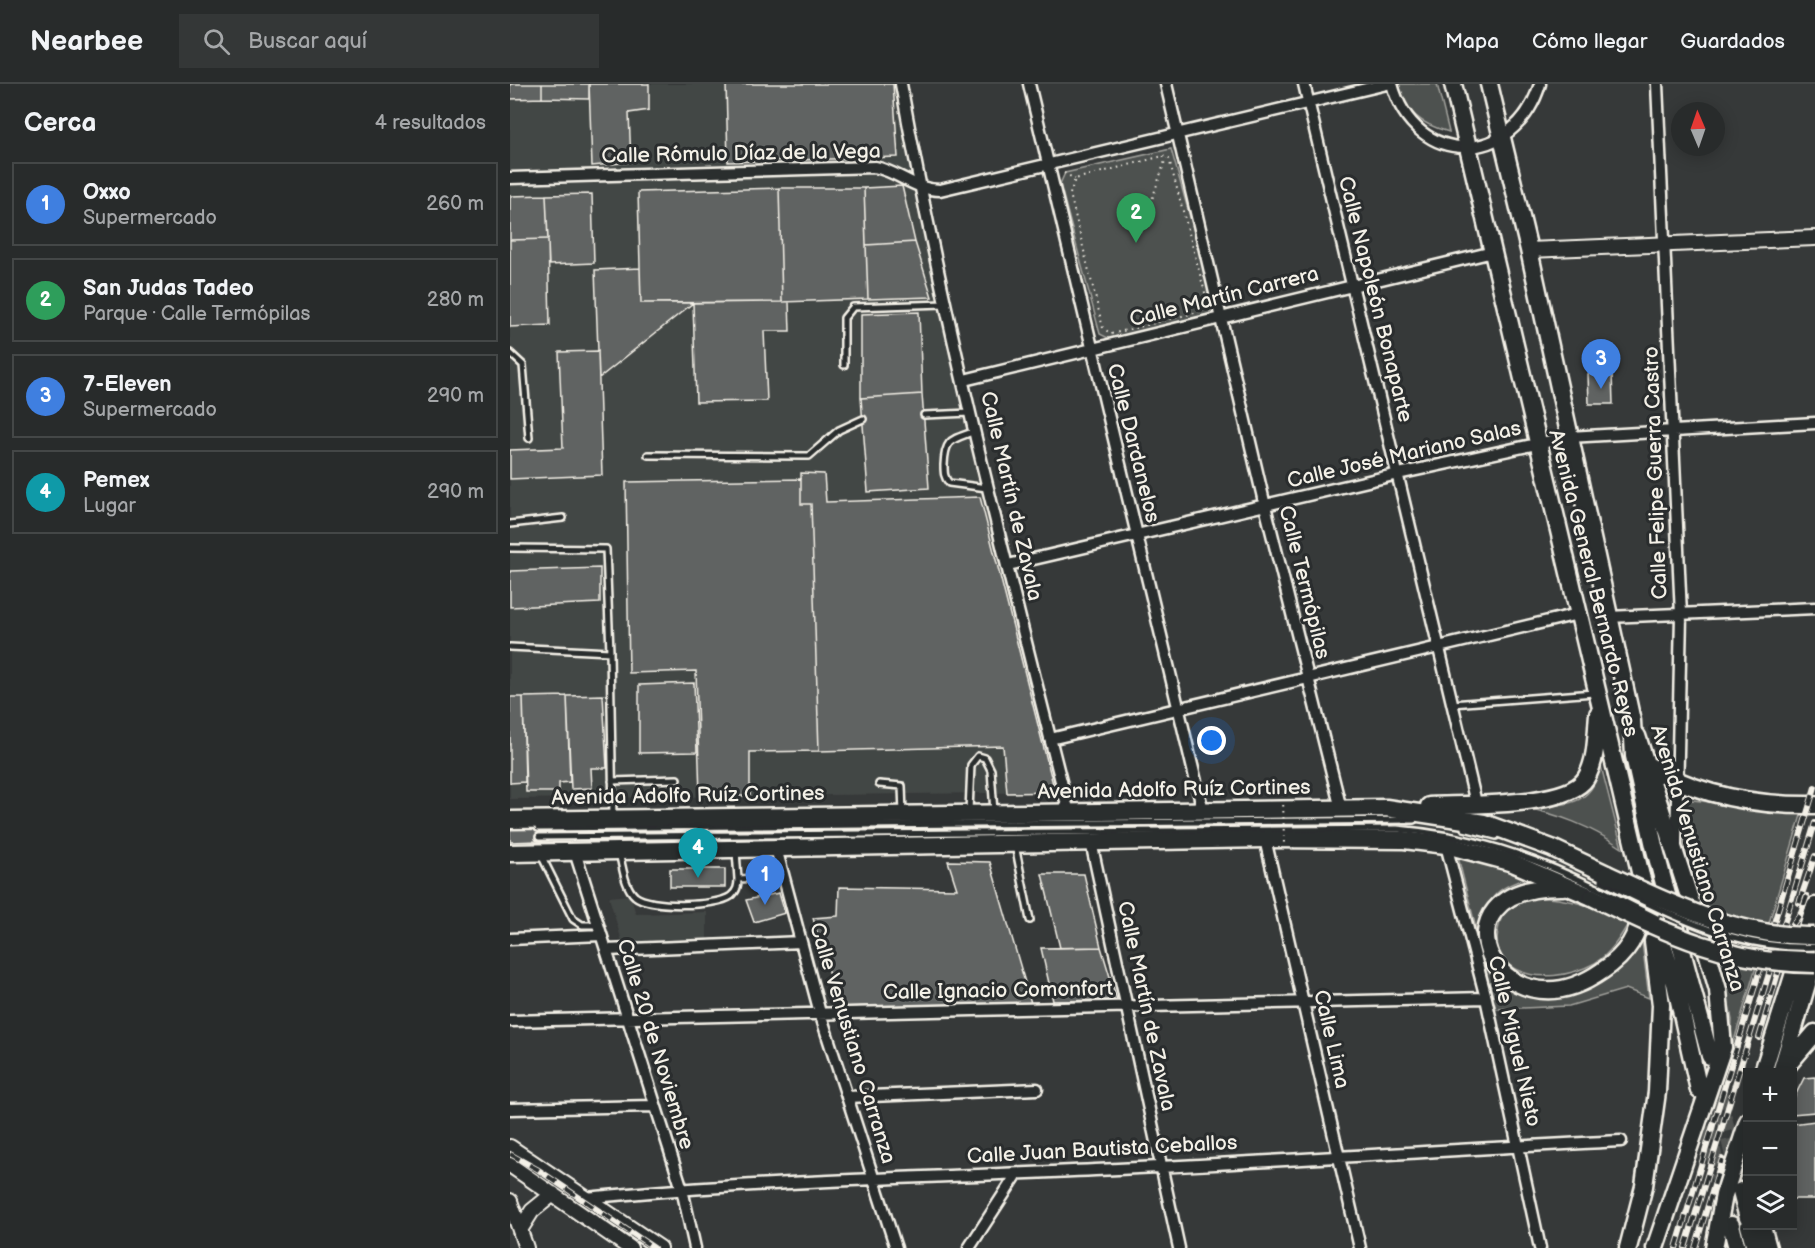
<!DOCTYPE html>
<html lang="es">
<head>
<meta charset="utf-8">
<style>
  body { margin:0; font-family:"Balsamiq Sans",sans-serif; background:#343737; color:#f1f3f6 }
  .controls { position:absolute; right:18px; bottom:18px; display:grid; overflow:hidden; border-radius:0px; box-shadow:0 3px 15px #0003 }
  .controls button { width:54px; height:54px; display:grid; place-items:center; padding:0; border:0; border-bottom:2px solid #444747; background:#282b2b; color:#f1f3f6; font:30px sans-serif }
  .compass { position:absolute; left:1161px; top:18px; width:54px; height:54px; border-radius:50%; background:#282b2b; box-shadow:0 3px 15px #0003; rotate:358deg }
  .you { position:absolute; left:702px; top:657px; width:21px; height:21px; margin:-15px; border:4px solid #fff; border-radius:50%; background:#1a73e8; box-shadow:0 0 0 9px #1a73e833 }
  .badge { display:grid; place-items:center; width:39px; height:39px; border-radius:50%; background:#ffd166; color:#fff; font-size:20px; font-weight:700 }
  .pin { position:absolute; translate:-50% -50px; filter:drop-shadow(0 2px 3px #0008) }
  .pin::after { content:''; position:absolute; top:32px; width:21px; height:18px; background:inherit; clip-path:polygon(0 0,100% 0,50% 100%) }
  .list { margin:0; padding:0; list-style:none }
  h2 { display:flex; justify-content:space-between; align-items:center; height:78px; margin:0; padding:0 24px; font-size:26px }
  h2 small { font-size:20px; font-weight:400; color:#a5a7a9 }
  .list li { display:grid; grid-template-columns:39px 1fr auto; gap:18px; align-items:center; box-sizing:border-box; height:84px; margin:0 12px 12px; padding:0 12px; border:2px solid #444747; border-radius:0px }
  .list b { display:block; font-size:22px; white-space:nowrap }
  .list p { margin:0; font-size:20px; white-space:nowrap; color:#a5a7a9 }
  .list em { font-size:20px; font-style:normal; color:#a5a7a9 }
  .icon { flex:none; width:33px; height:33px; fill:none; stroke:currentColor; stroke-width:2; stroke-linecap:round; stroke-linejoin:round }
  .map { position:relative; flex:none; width:1305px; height:1164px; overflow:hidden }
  header { display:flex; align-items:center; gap:36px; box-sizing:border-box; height:84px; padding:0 30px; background:#282b2b; border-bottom:2px solid #444747 }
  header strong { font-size:28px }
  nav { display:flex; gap:33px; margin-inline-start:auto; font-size:21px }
  .search { width:420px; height:54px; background:#343737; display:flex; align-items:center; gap:15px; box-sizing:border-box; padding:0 21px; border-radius:0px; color:#a5a7a9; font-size:22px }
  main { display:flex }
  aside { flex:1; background:#282b2b }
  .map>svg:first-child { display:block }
  .built { fill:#434645 }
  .green { fill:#4e514f; stroke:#a1a19c; stroke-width:1.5 }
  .building { fill:#616362; stroke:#f4f1e8; stroke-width:1.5 }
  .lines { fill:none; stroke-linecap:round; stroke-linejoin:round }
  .primary-tunnel { stroke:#525553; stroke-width:16; stroke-dasharray:16 8; stroke-linecap:butt }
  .service-casing { stroke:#f4f1e8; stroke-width:10 }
  .minor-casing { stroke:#f4f1e8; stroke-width:15 }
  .tertiary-casing { stroke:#f4f1e8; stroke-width:18 }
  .primary-casing { stroke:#f4f1e8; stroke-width:21 }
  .path { stroke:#f4f1e8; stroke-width:2; stroke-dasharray:1.5 4.5; stroke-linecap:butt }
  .service { stroke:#2a2d2e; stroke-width:5 }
  .minor { stroke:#2a2d2e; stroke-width:10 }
  .tertiary { stroke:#2a2d2e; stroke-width:14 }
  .primary { stroke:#2a2d2e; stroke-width:16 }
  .rail-casing { stroke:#f4f1e8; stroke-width:6 }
  .rail { stroke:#2a2d2e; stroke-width:4; stroke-dasharray:11; stroke-linecap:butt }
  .service-bridge-casing { stroke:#f4f1e8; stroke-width:10; stroke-linecap:butt }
  .primary-bridge-casing { stroke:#f4f1e8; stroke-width:21; stroke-linecap:butt }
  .path-bridge { stroke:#f4f1e8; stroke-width:2; stroke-dasharray:1.5 4.5; stroke-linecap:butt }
  .service-bridge { stroke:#2a2d2e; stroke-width:5 }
  .primary-bridge { stroke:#2a2d2e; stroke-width:16 }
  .labels { text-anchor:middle; stroke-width:6; stroke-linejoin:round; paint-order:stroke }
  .street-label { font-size:21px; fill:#f4f1e8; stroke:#2a2d2e }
</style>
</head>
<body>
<header>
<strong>Nearbee</strong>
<div class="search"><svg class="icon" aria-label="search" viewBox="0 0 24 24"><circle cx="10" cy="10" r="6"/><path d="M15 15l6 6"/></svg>Buscar aquí</div>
<nav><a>Mapa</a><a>Cómo llegar</a><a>Guardados</a></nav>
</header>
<main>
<aside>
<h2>Cerca<small>4 resultados</small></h2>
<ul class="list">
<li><span class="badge" style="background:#3f7fe0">1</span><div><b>Oxxo</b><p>Supermercado</p></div><em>260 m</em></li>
<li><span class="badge" style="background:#2e9e5b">2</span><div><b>San Judas Tadeo</b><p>Parque · Calle Termópilas</p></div><em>280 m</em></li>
<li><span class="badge" style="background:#3f7fe0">3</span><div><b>7-Eleven</b><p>Supermercado</p></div><em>290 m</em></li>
<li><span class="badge" style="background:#0f9aa8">4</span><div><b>Pemex</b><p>Lugar</p></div><em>290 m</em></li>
</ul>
</aside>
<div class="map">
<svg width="1305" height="1164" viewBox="0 0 1305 1164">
  <rect width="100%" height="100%" fill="#363939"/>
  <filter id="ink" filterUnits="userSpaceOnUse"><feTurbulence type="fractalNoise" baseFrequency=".0167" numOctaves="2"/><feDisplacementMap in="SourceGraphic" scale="12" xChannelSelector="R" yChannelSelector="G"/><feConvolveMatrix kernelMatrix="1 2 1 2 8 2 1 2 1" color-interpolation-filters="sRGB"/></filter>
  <g filter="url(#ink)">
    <!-- built -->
    <path class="built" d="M 0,0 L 382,0 L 549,708 L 0,715 Z
      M 120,811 L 126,830 L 197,828 L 197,858 L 113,861 L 99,813 Z"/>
    <!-- green -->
    <path class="green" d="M 886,0 L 927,0 L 939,48 C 907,39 900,30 886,0 Z
      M 661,65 L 704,219 L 699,230 L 600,255 L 590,250 L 550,100 L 555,89 Z
      M 1090,678 L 1112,764 C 1080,742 1049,730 1011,723 C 1050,720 1085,727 1090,678 Z
      M 1173,715 L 1292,728 L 1220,970 L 1222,936 L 1216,904 L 1175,768 Z
      M 948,773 L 1023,793 C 984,802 977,815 968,852 Z
      M 1020,813 C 1062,814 1081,821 1118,840 C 1109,855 1100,870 1085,879 C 1034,907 959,890 998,820 Z
      M 1132,858 L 1139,914 L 1116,905 L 1059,922 L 986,925 L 970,865 C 972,870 973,877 976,882 C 997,919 1055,913 1087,898 C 1105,890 1119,872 1132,858 Z"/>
    <!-- building -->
    <path class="building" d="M 0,0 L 32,0 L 32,14 L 0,15 Z
      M 32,0 L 79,0 L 79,15 L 32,14 Z
      M 79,0 L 139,0 L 139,26 L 119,29 L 121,78 L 82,82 Z
      M 216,0 L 383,0 L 388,73 L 218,78 Z
      M 392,102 L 405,158 L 356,161 L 354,104 Z
      M 269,104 L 354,104 L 358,215 L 272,218 Z
      M 269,104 L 272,218 L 131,219 L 128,108 Z
      M 82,110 L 84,179 L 39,181 L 36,111 Z
      M 36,111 L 38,155 L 0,156 L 0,112 Z
      M 38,155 L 40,241 L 0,243 L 0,156 Z
      M 405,158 L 422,213 L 358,215 L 356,161 Z
      M 130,184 L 131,219 L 183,219 L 89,294 L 85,186 Z
      M 272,218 L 279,218 L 280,247 L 254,247 L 257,317 L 186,318 L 183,219 Z
      M 409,228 L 412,310 L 351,314 L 351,230 Z
      M 88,267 L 92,391 L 0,395 L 0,366 L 53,364 L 49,268 Z
      M 1102,289 L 1103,320 L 1079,320 L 1078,290 Z
      M 412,310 L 419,404 L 358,408 L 351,314 Z
      M 291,389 L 314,390 L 316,418 L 470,413 L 545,708 L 497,709 L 493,662 L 309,667 L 301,420 L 291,420 Z
      M 291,395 L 291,420 L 301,420 L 309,667 L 240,668 L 240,712 L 190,712 L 186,587 L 119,589 L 116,398 Z
      M 90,484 L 90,519 L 0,523 L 0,487 Z
      M 184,599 L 187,668 L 129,669 L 129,601 Z
      M 93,611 L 97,684 L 81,684 L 82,704 L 61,705 L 57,612 Z
      M 57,612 L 60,698 L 49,699 L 49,708 L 16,708 L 13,613 Z
      M 0,613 L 13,613 L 15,698 L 0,699 Z
      M 0,740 L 28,740 L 29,757 L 0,758 Z
      M 438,777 L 480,778 L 521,919 L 328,923 L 303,834 L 328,832 L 329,803 L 447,805 Z
      M 160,785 L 215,785 L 215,803 L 160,803 Z
      M 532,790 L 574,790 L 591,863 L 550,864 Z
      M 269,809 L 275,829 L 244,838 L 236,816 Z
      M 591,863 L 607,916 L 543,917 L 531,864 Z
      M 1305,993 L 1305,1028 L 1282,1030 L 1282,1018 L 1294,994 Z
      M 1305,1037 L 1305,1115 L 1282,1115 L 1282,1040 Z"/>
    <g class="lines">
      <!-- primary-tunnel -->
      <path class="primary-tunnel" d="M 1203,985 L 1231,1107
        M 1192,1019 L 1215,1119"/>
      <!-- service casing -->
      <g class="service-casing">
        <path id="service" d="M 0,269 L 13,281 L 19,354
          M 334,281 L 334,234 L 343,223 L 435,220
          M 414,331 L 460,329
          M 465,347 C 442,356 435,354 434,381 C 434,389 434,393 439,399 L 477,404
          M 138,371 L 299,372 L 329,346 L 353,335
          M 0,440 L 53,434
          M 0,464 L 96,465 L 100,568
          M 0,563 L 100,568 L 103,733
          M 942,620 L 1084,609
          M 102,697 L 167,695
          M 369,700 L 392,702 L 393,730
          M 459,727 L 461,681 L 468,672 L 475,674 L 481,686 L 484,728
          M 28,744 L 904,736
          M 954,744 L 986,752
          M 29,753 L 887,745 C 960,751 1022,772 1087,804
          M 505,761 L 520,836
          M 226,767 L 228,795 L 274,793
          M 109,769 C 113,783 114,802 125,812 C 139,824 206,823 221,812 C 227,807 228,802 228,795
          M 32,773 L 63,835 L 72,841 L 87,841"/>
      </g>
      <!-- minor casing -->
      <g class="minor-casing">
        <path id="minor" d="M 391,0 C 435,245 498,487 559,729
          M 519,0 L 693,727
          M 656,0 L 755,422 L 831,725
          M 794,0 L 966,719
          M 882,0 C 905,85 1005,83 1030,0
          M 1147,0 L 1171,531 L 1166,761
          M 0,94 L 365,83 C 389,88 405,106 430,106 L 877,0
          M 454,296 L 983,168
          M 498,481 L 888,390 L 1059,353 L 1305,339
          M 1098,533 L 1305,524
          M 540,655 L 1068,530
          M 755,755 L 850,1164
          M 581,758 L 669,1164
          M 936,761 L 976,914 L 1030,1164
          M 266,764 L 310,929 L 386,1164
          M 65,768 L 172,1105 L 185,1164
          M 0,855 L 91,851
          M 96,866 L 291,858
          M 0,937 L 976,914
          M 337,1013 L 527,1005
          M 0,1025 L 144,1022
          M 76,1114 C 245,1097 415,1094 585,1086 C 761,1078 936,1066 1111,1057
          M 459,1164 L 507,1090"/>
      </g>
      <!-- tertiary casing -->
      <g class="tertiary-casing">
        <path id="tertiary" d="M 1019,166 L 1305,154
          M 0,1063 L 150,1164
          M 0,1081 L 120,1164
          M 0,1117 L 16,1164
          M 10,1146 L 22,1127 L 43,1110"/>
      </g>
      <!-- primary casing -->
      <g class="primary-casing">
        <path id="primary" d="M 943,0 L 1131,792 L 1165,899 L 1189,1006
          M 979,0 L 1019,166 L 1122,637 L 1124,672 L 1144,762 L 1200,972
          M 1127,652 L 1198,871 L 1208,906 L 1213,963 L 1145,1164
          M 1136,680 C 1186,711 1246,722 1305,721
          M 919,722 C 953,720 1058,724 1076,694 C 1087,676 1086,651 1088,630
          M 0,736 L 876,724 L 974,739 L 1042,764 L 1097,790
          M 0,769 L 755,755 L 894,756 L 936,761 L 1000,778 L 1082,813
          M 1053,803 C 913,801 987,960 1092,887 C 1115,872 1130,851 1131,823
          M 1276,983 L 1305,949
          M 1253,988 L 1305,822
          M 1271,988 L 1305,873
          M 1231,1107 L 1238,1134
          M 1221,1141 L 1227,1164
          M 1239,1142 L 1245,1164
          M 1252,1142 L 1258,1164
          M 1118,1164 L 1134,1102 L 1147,1008 L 1151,921 L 1143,857
          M 1204,1164 L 1214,1111 L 1238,1037"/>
      </g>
      <!-- path -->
      <path class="path" d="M 653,72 L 659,75 L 698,220 L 692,227 L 601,250 L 593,244 L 560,110 L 565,95 Z
        M 554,89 L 565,95
        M 631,148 L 656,74
        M 773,709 L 797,710"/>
      <!-- service -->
      <use href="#service" class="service"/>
      <!-- minor -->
      <use href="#minor" class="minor"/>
      <!-- tertiary -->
      <use href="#tertiary" class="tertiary"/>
      <!-- primary -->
      <use href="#primary" class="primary"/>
      <!-- rail casing -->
      <g class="rail-casing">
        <path id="rail" d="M 1289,819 L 1305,772
          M 1283,840 L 1291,829 L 1297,812
          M 1249,954 L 1275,865
          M 0,1070 L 27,1085 L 144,1164
          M 1166,1164 L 1305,703
          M 1175,1164 L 1305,739
          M 1185,1164 L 1212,1075"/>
      </g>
      <!-- rail -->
      <use href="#rail" class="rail"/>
      <!-- service-bridge casing -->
      <g class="service-bridge-casing">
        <path id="service-bridge" d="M 1092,797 C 1159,830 1228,867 1305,863
          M 1087,804 L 1147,834
          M 1264,869 L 1305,871"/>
      </g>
      <!-- primary-bridge casing -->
      <g class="primary-bridge-casing">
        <path id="primary-bridge" d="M 1097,790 C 1163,821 1230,854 1305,852
          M 1082,813 C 1157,849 1220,880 1305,880"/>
      </g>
      <!-- path-bridge -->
      <path class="path-bridge" d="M 773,709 L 774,762"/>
      <!-- service-bridge -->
      <use href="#service-bridge" class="service-bridge"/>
      <!-- primary-bridge -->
      <use href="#primary-bridge" class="primary-bridge"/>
    </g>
  </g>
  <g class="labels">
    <!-- street labels -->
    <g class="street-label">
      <text transform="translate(231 69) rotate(-1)" y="7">Calle Rómulo Díaz de la Vega</text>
      <text transform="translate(714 212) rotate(-14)" y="7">Calle Martín Carrera</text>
      <text transform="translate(866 215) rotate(76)" y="7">Calle Napoleón Bonaparte</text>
      <text transform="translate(624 359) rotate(76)" y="7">Calle Dardanelos</text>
      <text transform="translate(894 370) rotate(-13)" y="7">Calle José Mariano Salas</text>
      <text transform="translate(1145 389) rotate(-92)" y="7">Calle Felipe Guerra Castro</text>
      <text transform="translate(502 412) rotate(77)" y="7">Calle Martín de Zavala</text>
      <text transform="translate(795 498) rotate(76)" y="7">Calle Termópilas</text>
      <text transform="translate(1084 499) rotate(76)" y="7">Avenida General Bernardo Reyes</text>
      <text transform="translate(664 705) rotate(-1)" y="7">Avenida Adolfo Ruíz Cortines</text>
      <text transform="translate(178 711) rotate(-1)" y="7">Avenida Adolfo Ruíz Cortines</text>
      <text transform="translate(1188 774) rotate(73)" y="7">Avenida Venustiano Carranza</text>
      <text transform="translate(488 906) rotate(-1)" y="7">Calle Ignacio Comonfort</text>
      <text transform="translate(637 922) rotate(78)" y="7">Calle Martín de Zavala</text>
      <text transform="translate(822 955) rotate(77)" y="7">Calle Lima</text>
      <text transform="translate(1005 957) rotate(77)" y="7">Calle Miguel Nieto</text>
      <text transform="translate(343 959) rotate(73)" y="7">Calle Venustiano Carranza</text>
      <text transform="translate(146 960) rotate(73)" y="7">Calle 20 de Noviembre</text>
      <text transform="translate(592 1065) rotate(-3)" y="7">Calle Juan Bautista Ceballos</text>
    </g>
  </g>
</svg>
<div class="controls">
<button>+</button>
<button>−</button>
<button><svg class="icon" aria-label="layers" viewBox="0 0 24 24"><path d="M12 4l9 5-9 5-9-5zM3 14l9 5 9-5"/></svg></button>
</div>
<svg class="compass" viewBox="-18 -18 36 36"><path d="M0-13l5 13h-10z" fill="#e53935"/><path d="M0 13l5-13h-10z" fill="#a5a7a9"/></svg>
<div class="you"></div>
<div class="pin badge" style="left:255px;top:821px;background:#3f7fe0">1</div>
<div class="pin badge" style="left:626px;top:159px;background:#2e9e5b">2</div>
<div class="pin badge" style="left:1091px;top:305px;background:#3f7fe0">3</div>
<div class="pin badge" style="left:188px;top:794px;background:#0f9aa8">4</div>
</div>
</main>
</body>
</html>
